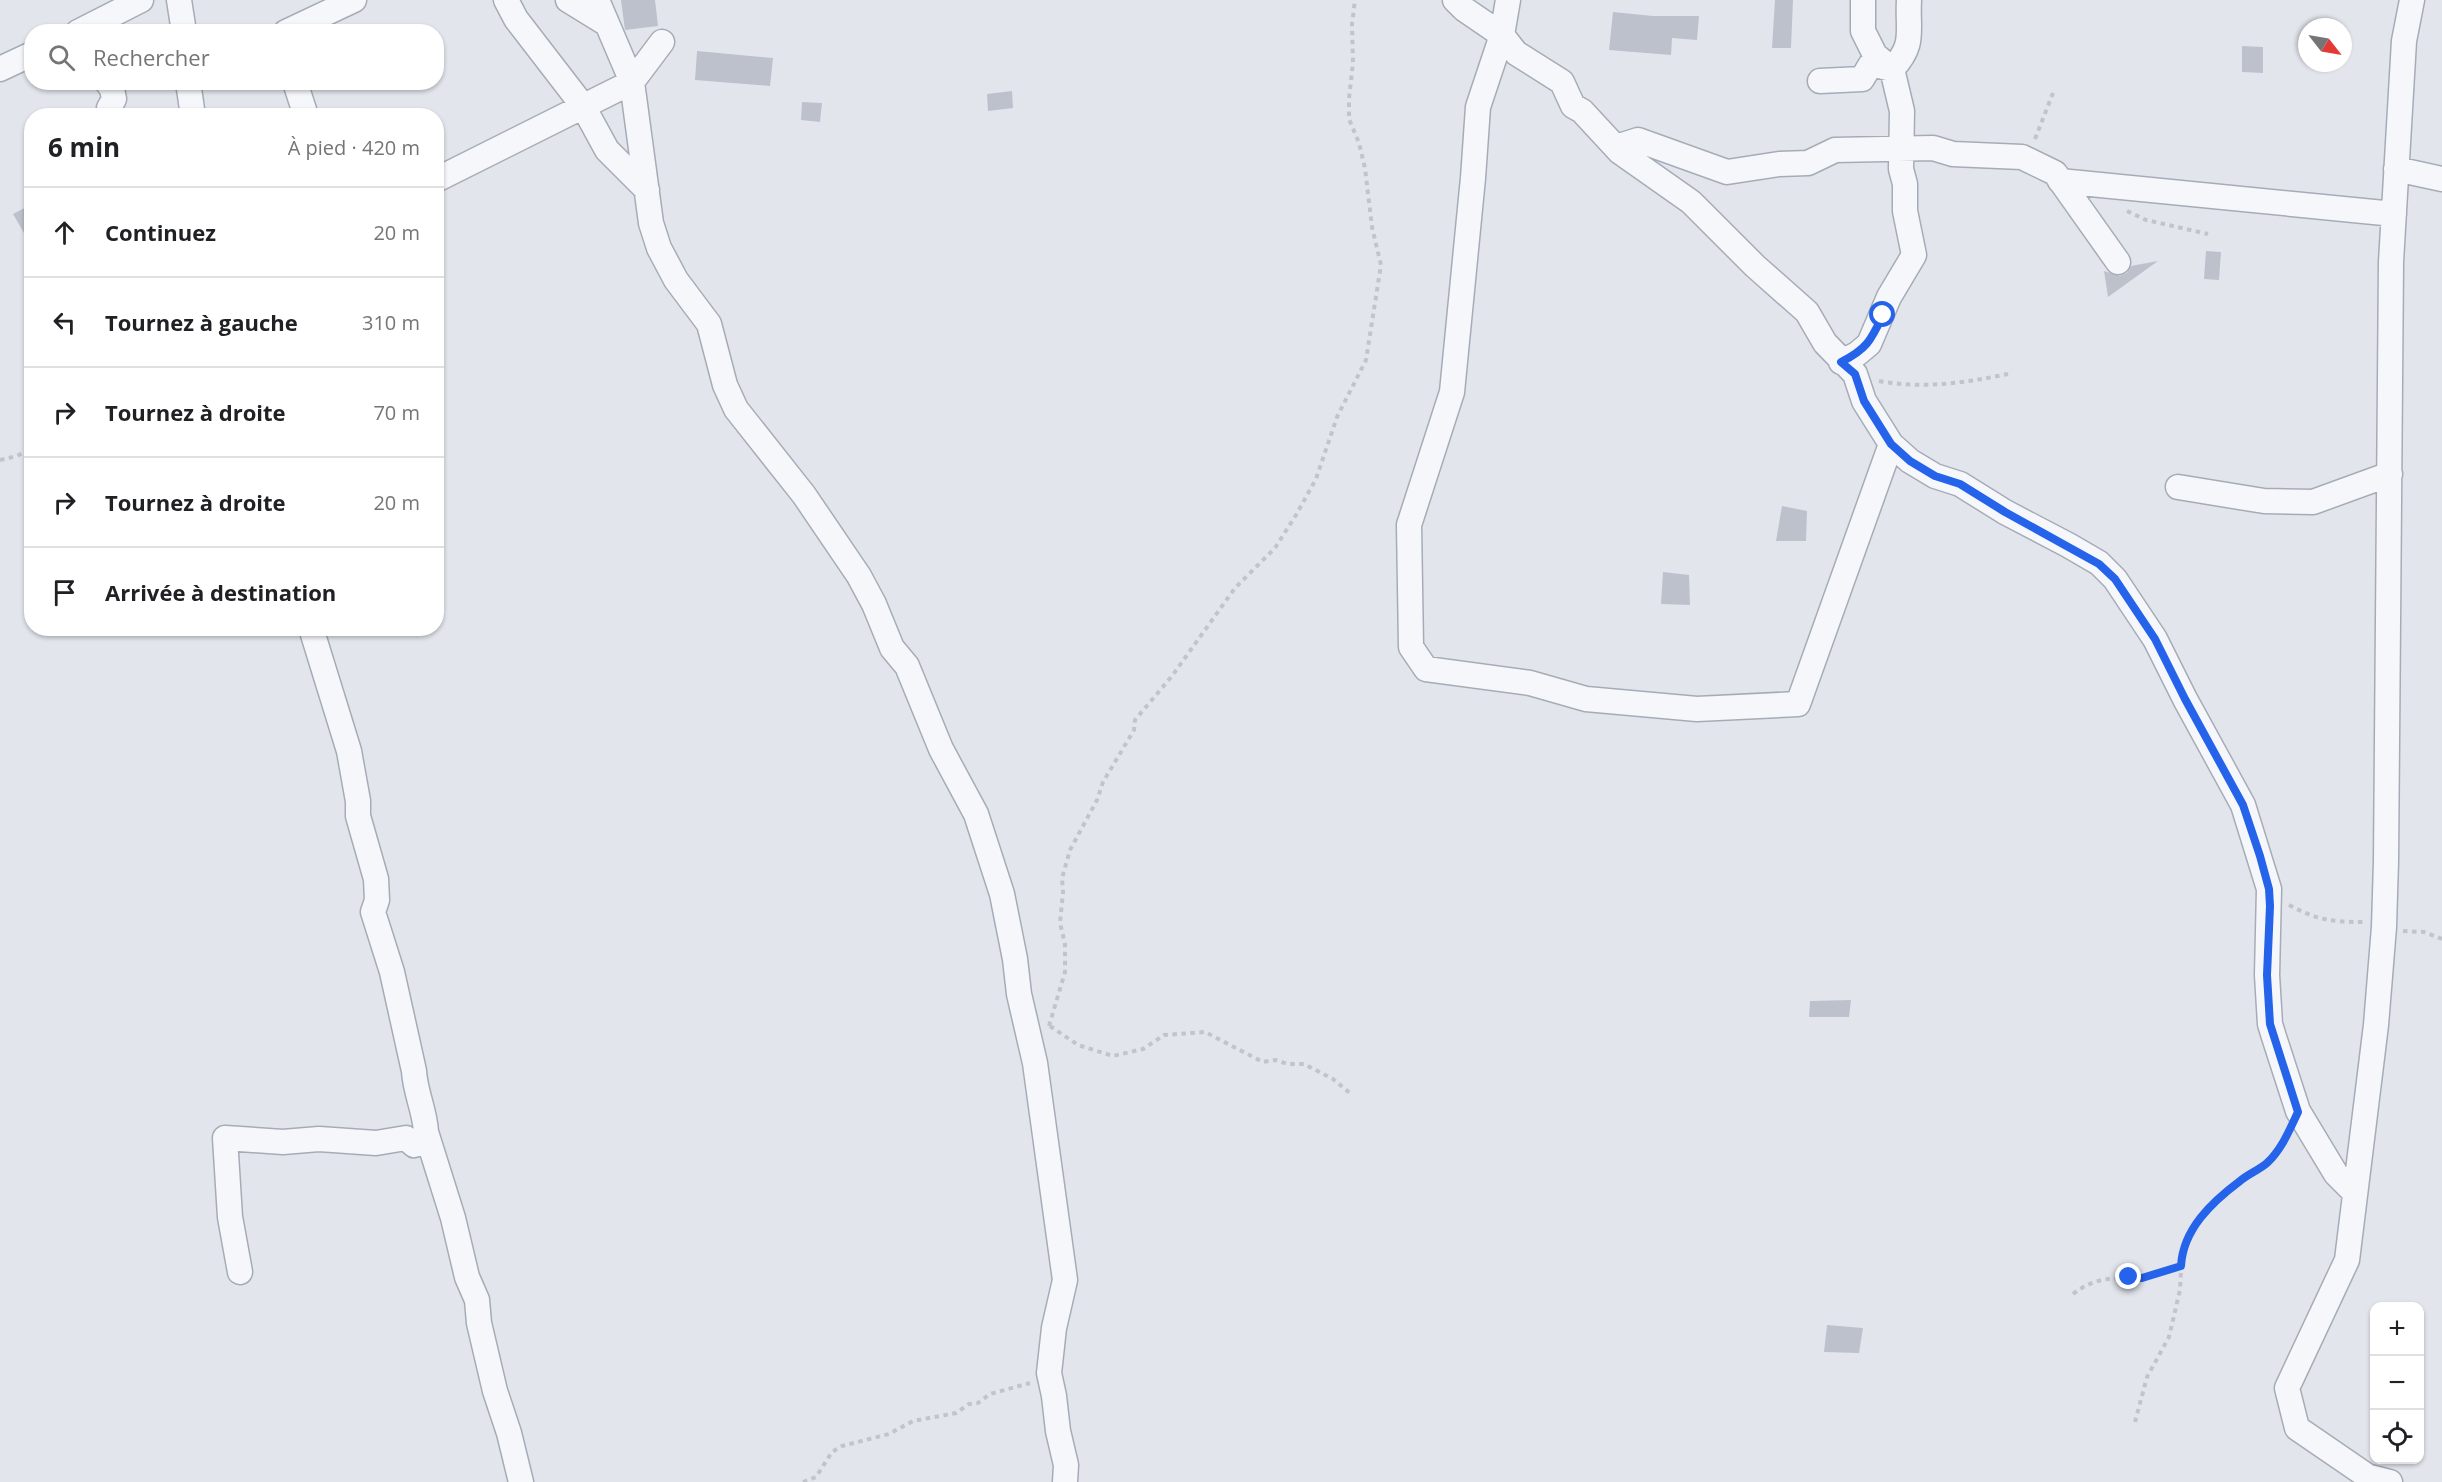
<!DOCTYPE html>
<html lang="fr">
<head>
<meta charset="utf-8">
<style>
  body { margin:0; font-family:"Open Sans",sans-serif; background:#f2f2f2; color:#202124 }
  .controls { position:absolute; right:18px; bottom:18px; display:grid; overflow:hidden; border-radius:12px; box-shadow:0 2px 4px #0004 }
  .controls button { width:54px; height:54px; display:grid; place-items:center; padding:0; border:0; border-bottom:2px solid #e0e0e0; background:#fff; color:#202124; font:30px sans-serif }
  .compass { position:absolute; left:2298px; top:18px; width:54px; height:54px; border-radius:50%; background:#fff; box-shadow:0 2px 4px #0004; rotate:121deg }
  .stop { position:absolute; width:18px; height:18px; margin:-14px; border:4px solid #2563eb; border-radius:50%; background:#fff }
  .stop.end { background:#2563eb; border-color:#fff; box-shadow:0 2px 6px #0008 }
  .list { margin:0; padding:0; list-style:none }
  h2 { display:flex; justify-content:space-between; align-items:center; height:78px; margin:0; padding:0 24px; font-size:26px }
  h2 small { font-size:20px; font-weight:400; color:#757577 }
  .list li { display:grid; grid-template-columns:39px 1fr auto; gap:18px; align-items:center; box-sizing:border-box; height:90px; padding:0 24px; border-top:2px solid #e0e0e0 }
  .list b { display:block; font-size:22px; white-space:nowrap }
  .list em { font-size:20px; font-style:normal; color:#757577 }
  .icon { flex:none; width:33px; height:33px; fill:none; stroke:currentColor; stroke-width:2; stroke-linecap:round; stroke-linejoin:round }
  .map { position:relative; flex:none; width:2442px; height:1482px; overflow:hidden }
  .search { position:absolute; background:#fff; box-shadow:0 2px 4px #0004; left:24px; top:24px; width:420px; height:66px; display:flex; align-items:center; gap:15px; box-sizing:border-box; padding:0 21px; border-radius:24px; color:#757577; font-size:22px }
  .panel { position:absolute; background:#fff; box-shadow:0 2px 4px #0004; left:24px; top:108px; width:420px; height:528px; border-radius:24px }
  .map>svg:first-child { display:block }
  .building { fill:#bcc1cc }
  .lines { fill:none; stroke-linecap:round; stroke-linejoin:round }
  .street-casing { stroke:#a6acb7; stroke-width:27 }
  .path { stroke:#c0c4cb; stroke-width:4; stroke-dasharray:4.5 4.5; stroke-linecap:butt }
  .street { stroke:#f6f7fa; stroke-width:24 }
  .route { stroke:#2563eb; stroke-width:8 }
</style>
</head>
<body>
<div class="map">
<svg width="2442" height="1482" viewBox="0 0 2442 1482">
  <rect width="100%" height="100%" fill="#e2e6ec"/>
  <!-- building -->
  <path class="building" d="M 621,0 L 655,0 L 658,26 L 625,30 Z
    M 1775,0 L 1793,0 L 1791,48 L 1772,48 Z
    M 1613,12 L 1653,16 L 1699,16 L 1697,40 L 1672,38 L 1671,55 L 1609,50 Z
    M 2242,46 L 2263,47 L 2263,73 L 2242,72 Z
    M 697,51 L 773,58 L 770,86 L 695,80 Z
    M 1012,91 L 1013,108 L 988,111 L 987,94 Z
    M 802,102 L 822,103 L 820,122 L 801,120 Z
    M 32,204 L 32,247 L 13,214 Z
    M 2206,251 L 2221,252 L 2219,280 L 2204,279 Z
    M 2158,261 L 2108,297 L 2104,271 L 2120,276 L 2127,273 L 2131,266 Z
    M 1782,506 L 1807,511 L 1806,541 L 1776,541 Z
    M 1663,572 L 1689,575 L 1690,605 L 1661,604 Z
    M 1851,1000 L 1849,1017 L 1809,1017 L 1810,1001 Z
    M 1827,1325 L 1863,1328 L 1859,1353 L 1824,1352 Z"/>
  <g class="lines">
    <!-- street casing -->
    <g class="street-casing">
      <path id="street" d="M 179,0 L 184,32
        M 506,0 L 516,19 L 583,106 L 607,150 L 647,190
        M 568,0 L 607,24
        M 1455,0 L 1464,9 L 1502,35 L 1516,53 L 1562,82 L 1573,106 L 1582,111 L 1620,152 L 1691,202 L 1755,266 L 1807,312 L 1825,343 L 1855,374 L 1864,401 L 1891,444 L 1910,461 L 1935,476 L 1960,484 L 2005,512 L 2068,545 L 2099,563 L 2115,579 L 2155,639 L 2185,699 L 2243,805 L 2269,889 L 2267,975 L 2270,1024 L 2274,1037 L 2298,1111 L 2336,1174 L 2355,1193
        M 1508,0 L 1502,35 L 1478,107 L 1473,178 L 1452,392 L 1409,525 L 1411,647 L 1426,669 L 1530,683 L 1586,699 L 1697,709 L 1798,704 L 1891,444
        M 78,32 L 141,0
        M 286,32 L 354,0
        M 662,42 L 632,82 L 651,223 L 659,248 L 676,280 L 709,324 L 725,385 L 736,409 L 804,495 L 859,576 L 874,604 L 892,648 L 907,666 L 941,749 L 976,814 L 1002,894 L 1015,959 L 1019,994 L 1035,1063 L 1065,1280 L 1054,1328 L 1049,1373 L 1054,1396 L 1058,1431 L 1066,1465 L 1065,1482
        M 0,69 L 32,54
        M 1820,81 L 1862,79 L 1871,64 L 1892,69 C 1916,44 1907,31 1909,0
        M 107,82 L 112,89 L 114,99 L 109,108
        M 188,82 L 193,116
        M 295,82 L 306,116
        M 1616,147 L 1638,140 L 1727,172 L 1779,164 L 1808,163 L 1835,150 L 1933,148 L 1953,154 L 2022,157 L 2055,173 L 2118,262
        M 2396,169 L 2442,179
        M 436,180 L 632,82 L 597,0
        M 2060,181 L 2394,214
        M 1841,362 L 1857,354 L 1869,344 L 1889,297 L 1914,255 L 1905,211 L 1905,184 L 1901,169 L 1902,111 L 1892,69 L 1875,55 L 1863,31 L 1863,0
        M 2178,487 L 2264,501 L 2313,502 L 2390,474
        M 311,628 L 349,751 L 358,801 L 358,816 L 376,879 L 377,900 L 373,912 L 392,972 L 414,1071 C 415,1092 425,1111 426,1132 L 453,1218 L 467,1277 L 477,1300 L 479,1323 L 495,1391 L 509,1433 L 521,1482
        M 240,1272 L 230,1217 L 225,1138 L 283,1142 L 319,1139 L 376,1143 L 406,1138 L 414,1145 L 428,1139
        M 2390,1482 L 2367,1476 L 2297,1428 L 2287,1388 L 2347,1260 L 2376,1025 L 2384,927 L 2386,861 L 2391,262 L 2404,41 L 2412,0"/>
    </g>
    <!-- path -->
    <path class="path" d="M 2035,139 L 2053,93
      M 2127,211 L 2146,220 L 2208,234
      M 1879,381 C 1924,389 1964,383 2008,374
      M 0,460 L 17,456 L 32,448
      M 2289,905 C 2317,920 2332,922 2364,922
      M 2403,931 L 2424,932 L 2442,939
      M 1049,1026 L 1065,972 L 1065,944 L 1060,923 L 1063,892 L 1062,878 L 1070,850 L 1097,800 L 1103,782 L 1134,730 L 1135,720 L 1172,676 L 1235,588 L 1275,548 L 1296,515 L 1316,479 L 1337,417 L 1366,360 L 1381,265 L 1372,227 L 1365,168 L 1359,143 L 1349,119 L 1349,98 L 1353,63 L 1352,24 L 1355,0
      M 1050,1026 L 1078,1045 L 1113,1056 L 1143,1049 L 1164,1035 L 1205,1032 L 1263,1062 L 1275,1060 L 1288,1064 L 1304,1064 L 1333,1079 L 1351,1094
      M 2073,1294 C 2097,1276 2112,1279 2140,1277 C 2153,1277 2169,1269 2181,1266
      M 2135,1422 L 2147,1377 L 2169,1337 L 2180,1290 L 2182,1251 L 2192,1232 L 2201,1216 L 2220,1197 L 2266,1164 L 2280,1147 L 2287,1134
      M 803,1482 L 816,1477 L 832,1452 L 842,1446 L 889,1434 L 913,1421 L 956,1413 L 969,1404 L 978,1403 L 990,1394 L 1030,1383"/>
    <!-- street -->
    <use href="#street" class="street"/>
  </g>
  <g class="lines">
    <!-- route -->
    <path class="route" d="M 1883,315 C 1871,340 1867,349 1841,362 L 1855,374 L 1864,401 L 1891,444 L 1910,461 L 1935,476 L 1960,484 L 2005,512 L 2099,564 L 2115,579 L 2155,639 L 2185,699 L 2243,805 L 2260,856 L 2269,889 L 2270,906 L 2267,975 L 2270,1024 L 2298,1112 C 2290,1129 2282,1149 2267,1163 C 2259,1170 2248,1174 2240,1181 C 2212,1202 2183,1229 2181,1266 L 2142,1278 L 2129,1277"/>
  </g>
</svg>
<div class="controls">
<button>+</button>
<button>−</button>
<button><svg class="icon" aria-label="locate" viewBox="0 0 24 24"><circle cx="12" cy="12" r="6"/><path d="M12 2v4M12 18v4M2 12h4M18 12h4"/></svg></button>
</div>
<svg class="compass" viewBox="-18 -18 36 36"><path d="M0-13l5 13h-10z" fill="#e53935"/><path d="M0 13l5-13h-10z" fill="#757577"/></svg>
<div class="stop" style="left:1883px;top:315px"></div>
<div class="stop end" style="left:2129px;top:1277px"></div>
<div class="search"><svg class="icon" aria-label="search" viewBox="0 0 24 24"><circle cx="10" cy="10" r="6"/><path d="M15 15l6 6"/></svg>Rechercher</div>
<section class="panel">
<h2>6 min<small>À pied · 420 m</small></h2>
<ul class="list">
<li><svg class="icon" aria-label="ahead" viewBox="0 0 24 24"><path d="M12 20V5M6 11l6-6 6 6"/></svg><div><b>Continuez</b></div><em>20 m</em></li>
<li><svg class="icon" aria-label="left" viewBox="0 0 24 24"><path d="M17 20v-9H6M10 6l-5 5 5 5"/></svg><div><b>Tournez à gauche</b></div><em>310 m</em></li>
<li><svg class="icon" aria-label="right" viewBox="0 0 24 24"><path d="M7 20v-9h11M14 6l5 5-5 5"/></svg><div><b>Tournez à droite</b></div><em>70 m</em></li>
<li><svg class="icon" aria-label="right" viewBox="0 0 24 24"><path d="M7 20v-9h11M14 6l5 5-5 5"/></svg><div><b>Tournez à droite</b></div><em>20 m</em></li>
<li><svg class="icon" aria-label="arrive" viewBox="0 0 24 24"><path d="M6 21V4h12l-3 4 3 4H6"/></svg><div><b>Arrivée à destination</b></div></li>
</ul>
</section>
</div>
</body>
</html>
